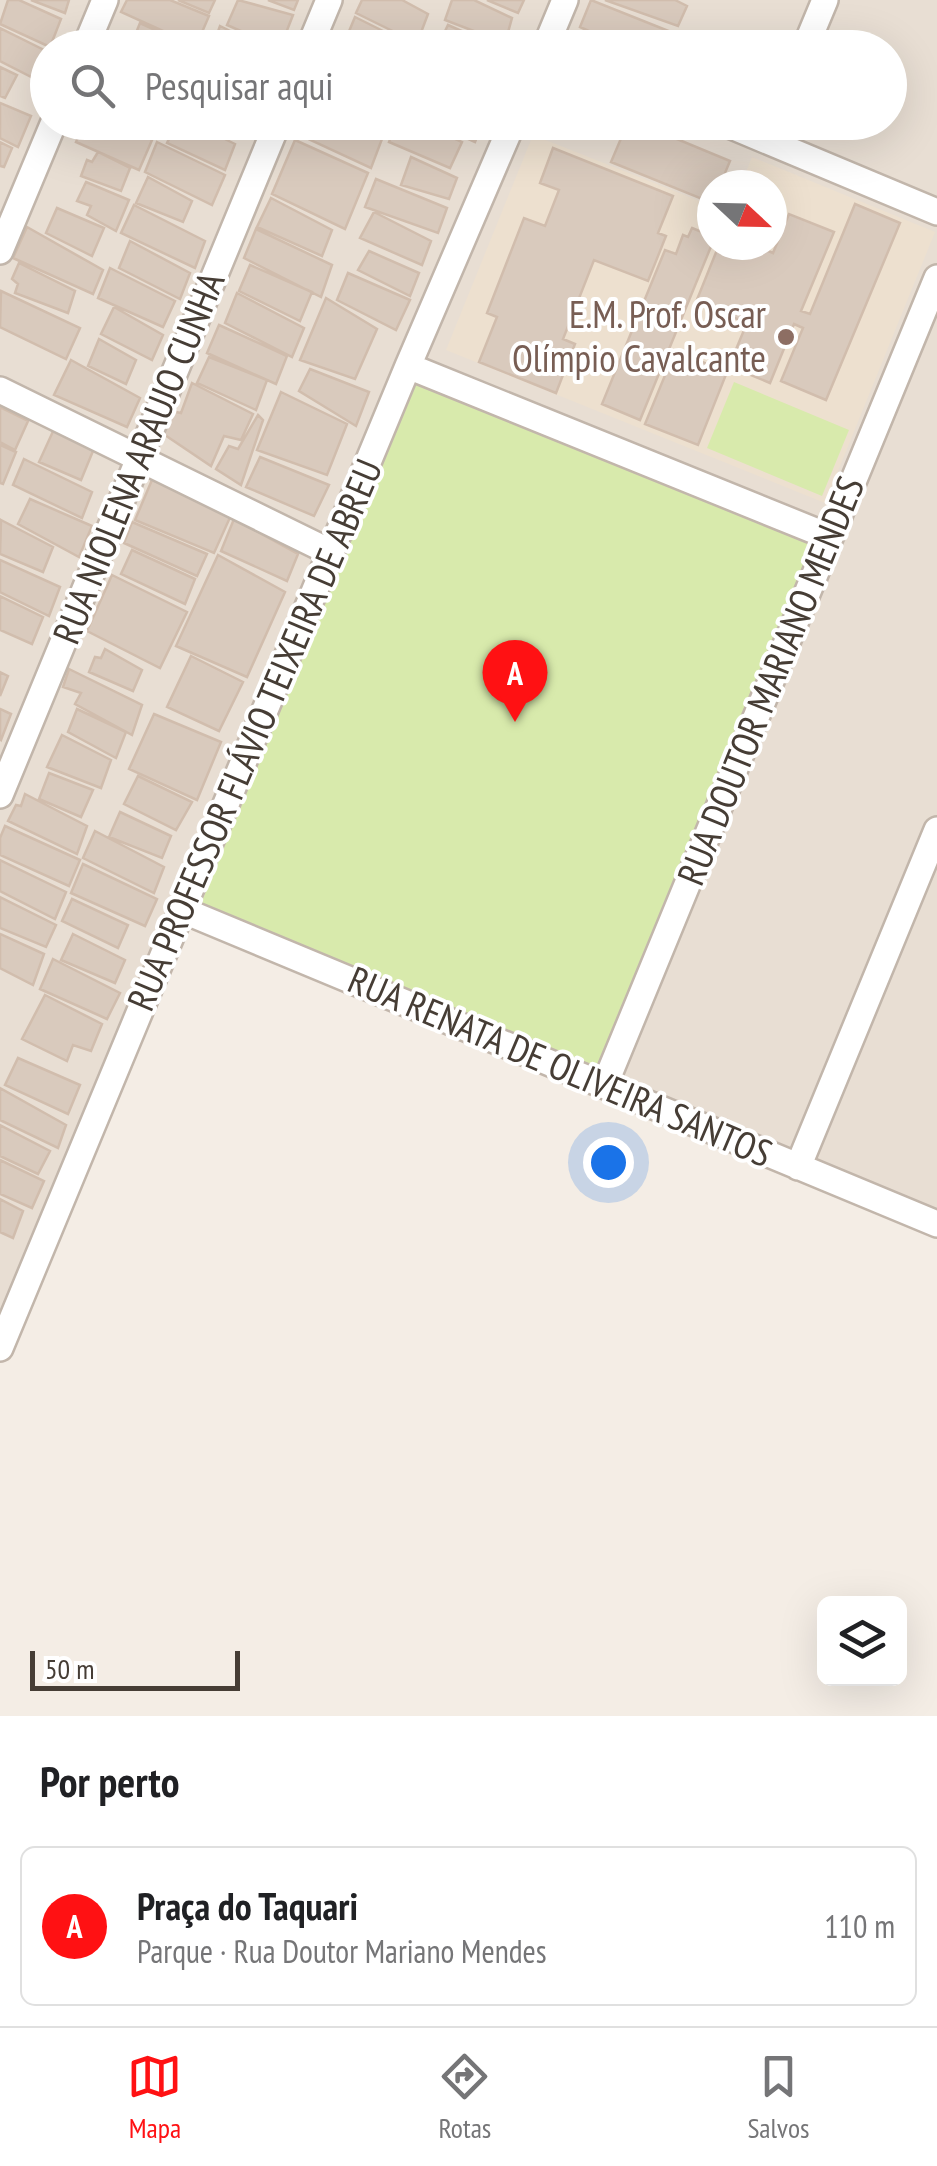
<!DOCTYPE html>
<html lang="pt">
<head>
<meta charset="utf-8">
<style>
  body { margin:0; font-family:"PT Sans Narrow",sans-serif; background:#f6f6f6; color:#202124 }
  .controls { position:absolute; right:30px; bottom:30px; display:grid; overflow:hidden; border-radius:15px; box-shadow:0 10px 40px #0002 }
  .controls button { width:90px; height:90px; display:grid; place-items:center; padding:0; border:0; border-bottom:2px solid #e0e0e0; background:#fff; color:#202124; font:50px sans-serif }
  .compass { position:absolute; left:697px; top:170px; width:90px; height:90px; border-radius:50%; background:#fff; box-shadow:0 10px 40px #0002; rotate:112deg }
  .scale { position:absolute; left:30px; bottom:25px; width:210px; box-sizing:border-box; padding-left:10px; border:5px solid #463d35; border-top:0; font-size:28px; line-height:35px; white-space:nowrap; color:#463d35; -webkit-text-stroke:8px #fff; paint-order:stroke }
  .you { position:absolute; left:608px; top:1162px; width:35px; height:35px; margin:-25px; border:8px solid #fff; border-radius:50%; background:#1a73e8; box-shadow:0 0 0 15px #1a73e833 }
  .badge { display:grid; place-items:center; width:65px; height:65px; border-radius:50%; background:#ff1113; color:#fff; font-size:32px; font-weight:700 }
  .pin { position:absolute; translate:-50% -82px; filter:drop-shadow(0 2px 5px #0008) }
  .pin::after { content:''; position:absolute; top:52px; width:35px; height:30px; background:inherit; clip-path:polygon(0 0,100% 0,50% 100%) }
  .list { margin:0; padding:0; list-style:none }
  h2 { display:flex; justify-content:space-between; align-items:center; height:130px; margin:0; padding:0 40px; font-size:42px }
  h2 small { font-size:32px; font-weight:400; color:#757577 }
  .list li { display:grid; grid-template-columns:65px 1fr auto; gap:30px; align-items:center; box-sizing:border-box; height:160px; margin:0 20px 20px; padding:0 20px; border:2px solid #e0e0e0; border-radius:15px }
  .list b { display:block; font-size:38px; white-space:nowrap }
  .list p { margin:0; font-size:32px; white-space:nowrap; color:#757577 }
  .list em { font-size:32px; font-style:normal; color:#757577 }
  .icon { flex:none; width:55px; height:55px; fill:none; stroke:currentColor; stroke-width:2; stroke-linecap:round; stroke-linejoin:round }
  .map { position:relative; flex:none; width:937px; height:1716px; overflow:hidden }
  .search { position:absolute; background:#fff; box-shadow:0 10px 40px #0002; left:30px; right:30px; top:30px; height:110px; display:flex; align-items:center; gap:25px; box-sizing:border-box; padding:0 35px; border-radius:55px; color:#757577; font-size:38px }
  .sheet { height:310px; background:#fff }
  nav { display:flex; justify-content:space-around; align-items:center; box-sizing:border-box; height:140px; border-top:2px solid #e0e0e0; background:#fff; font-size:28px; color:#757577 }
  nav a { display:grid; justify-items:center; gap:5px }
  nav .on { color:#ff1113 }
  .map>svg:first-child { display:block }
  .residential { fill:#e8ded3; fill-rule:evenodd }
  .education { fill:#ede0cf }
  .green { fill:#d8eaac }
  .building { fill:#d9cabd; stroke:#d1bdad; stroke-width:2.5 }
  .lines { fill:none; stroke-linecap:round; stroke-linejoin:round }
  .street-casing { stroke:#c2b6ab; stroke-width:30 }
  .street { stroke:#fff; stroke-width:25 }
  .education-dot { fill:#8d6e63; stroke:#fff; stroke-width:4 }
  .labels { text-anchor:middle; stroke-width:8; stroke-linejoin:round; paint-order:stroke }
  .education-label { font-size:38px; fill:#785e54; stroke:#fff; text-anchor:end }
  .street-label { font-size:38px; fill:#463d35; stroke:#fff }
</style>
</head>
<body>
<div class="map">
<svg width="937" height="1716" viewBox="0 0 937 1716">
  <rect width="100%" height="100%" fill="#f4ede5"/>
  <!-- residential -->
  <path class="residential" d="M 0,0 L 937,0 L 937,1224 L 183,910 L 0,1348 ZM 48,48 L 890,48 L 890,122 L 48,122 ZM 712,185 L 772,185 L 772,245 L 712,245 Z"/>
  <!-- education -->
  <path class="education" d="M 533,135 L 712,206 L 712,245 L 772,245 L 772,185 L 741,185 L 752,157 L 935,232 L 825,503 L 446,350 Z"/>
  <!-- green -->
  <path class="green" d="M 416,379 L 830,537 L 605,1084 L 200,906 Z
    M 734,382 L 849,430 L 822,496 L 707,448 Z"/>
  <!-- building -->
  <path class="building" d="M 8,0 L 19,0 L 61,19 L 50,47 L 0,24 Z
    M 31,0 L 69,0 L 65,13 Z
    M 127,0 L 170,0 L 209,16 L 196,46 L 121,12 Z
    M 178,0 L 215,0 L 209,13 Z
    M 238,0 L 293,15 L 280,48 L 227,25 Z
    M 268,0 L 298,0 L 294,10 Z
    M 362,0 L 402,0 L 428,14 L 417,43 L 356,13 Z
    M 452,0 L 474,0 L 512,18 L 505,43 L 445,20 Z
    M 487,0 L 524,0 L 518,13 Z
    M 591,0 L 676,34 L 670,48 L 626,48 L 580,27 Z
    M 605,0 L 675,0 L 687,6 L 678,26 Z
    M 355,17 L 417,48 L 358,48 L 345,41 Z
    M 140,23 L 190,46 L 189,48 L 130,48 Z
    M 448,25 L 500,48 L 437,48 Z
    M 220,26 L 259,45 L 258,48 L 212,48 Z
    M 0,28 L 48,52 L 47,85 L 0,61 Z
    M 331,39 L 349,48 L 328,48 Z
    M 0,67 L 17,75 L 5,98 L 0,96 Z
    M 0,103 L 31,116 L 18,147 L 0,138 Z
    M 84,122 L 118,122 L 152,140 L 139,170 L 76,142 Z
    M 130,122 L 168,122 L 162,135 Z
    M 190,122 L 235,144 L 225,170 L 167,143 L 173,131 L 183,135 Z
    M 199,122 L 234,122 L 229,135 Z
    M 313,122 L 347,122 L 382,139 L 371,168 L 306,138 Z
    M 359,122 L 391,122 L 386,135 Z
    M 397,122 L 419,122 L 462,142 L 450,168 L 389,142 Z
    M 431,122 L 483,122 L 475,142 Z
    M 628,122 L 636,122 L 730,161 L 720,185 L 712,185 L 712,203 L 611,162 Z
    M 295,140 L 368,173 L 345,229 L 272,194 Z
    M 0,142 L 12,148 L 4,167 L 0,166 Z
    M 157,142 L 225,175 L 212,205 L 145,172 Z
    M 553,148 L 673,196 L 658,233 L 666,236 L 648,281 L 594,260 L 563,339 L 575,344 L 556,393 L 479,362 L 497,317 L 487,313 L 524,218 L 545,226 L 559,190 L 540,183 Z
    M 98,152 L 130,168 L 121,191 L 81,176 L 87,160 L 92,162 Z
    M 411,157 L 457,178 L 449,199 L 401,185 Z
    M 148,177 L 192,201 L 183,222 L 136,203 Z
    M 376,179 L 447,208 L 438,233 L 365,207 Z
    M 86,182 L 129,200 L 116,231 L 87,215 L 91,206 L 77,201 Z
    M 271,198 L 332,230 L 322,256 L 257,227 Z
    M 855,204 L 900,223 L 826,400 L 781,381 L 803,328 L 794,324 L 770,383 L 729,366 L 747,323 L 696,302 L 719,245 L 754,245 L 773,253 L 789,214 L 834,232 L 801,311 L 810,314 Z
    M 134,205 L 205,241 L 195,268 L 121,233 Z
    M 57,208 L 104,228 L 92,256 L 46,233 Z
    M 374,212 L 431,241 L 422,265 L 360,238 Z
    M 27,227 L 103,270 L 93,294 L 13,258 Z
    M 692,228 L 712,236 L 712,244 L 640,420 L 602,404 L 665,250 L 676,254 L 683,235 L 688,237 Z
    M 256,229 L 332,265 L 321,297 L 244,258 Z
    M 130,241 L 190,273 L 180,299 L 119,268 Z
    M 369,251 L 419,273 L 410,296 L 358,270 Z
    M 19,263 L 75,291 L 68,313 L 15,293 L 18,284 L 12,279 Z
    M 250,265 L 312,292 L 300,321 L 239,291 Z
    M 110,268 L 175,301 L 163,327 L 98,298 Z
    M 348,273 L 410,300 L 396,330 L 337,300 Z
    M 1,291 L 80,328 L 66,359 L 0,327 Z
    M 237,293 L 304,328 L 292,357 L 225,323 Z
    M 326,298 L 377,329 L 355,379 L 300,360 Z
    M 114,307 L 163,335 L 152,360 L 101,334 Z
    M 219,325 L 287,356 L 276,384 L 207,353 Z
    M 99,339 L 136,360 L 126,384 L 88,366 Z
    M 675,351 L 727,372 L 698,445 L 645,424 Z
    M 209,357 L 267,380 L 256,410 L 197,383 Z
    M 71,360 L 140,398 L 127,427 L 54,395 Z
    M 310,369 L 369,392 L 356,426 L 299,391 Z
    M 192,383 L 253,414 L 241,440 L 224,436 L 211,466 L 162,433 L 171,411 L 181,413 Z
    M 281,392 L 347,424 L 327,475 L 257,450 Z
    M 0,407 L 28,421 L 15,450 L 0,442 Z
    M 258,415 L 263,420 L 241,485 L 216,469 L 229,446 L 238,449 Z
    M 55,427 L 93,451 L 81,480 L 39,462 Z
    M 0,445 L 16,452 L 3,484 L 0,483 Z
    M 260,457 L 329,485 L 314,516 L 246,487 Z
    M 24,459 L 92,492 L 82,518 L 13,485 Z
    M 152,480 L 232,513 L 214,553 L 135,520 Z
    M 30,499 L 92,526 L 79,557 L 18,524 Z
    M 234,519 L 298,554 L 287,581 L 221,551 Z
    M 1,520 L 53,547 L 43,572 L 0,554 Z
    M 132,522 L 207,554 L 197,576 L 124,543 Z
    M 132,550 L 195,579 L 185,604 L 121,574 Z
    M 218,555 L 285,592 L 247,677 L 176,646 Z
    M 0,560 L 60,587 L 49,616 L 0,592 Z
    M 112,575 L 187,612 L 160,668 L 87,631 Z
    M 0,596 L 43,617 L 32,644 L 0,630 Z
    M 105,649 L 142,670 L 133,691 L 89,672 L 95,657 L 101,658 Z
    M 191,656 L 243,682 L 219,731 L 167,707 Z
    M 69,669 L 142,705 L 132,735 L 75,704 L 81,693 L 63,687 Z
    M 0,672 L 8,676 L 0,696 Z
    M 0,709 L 11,714 L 1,740 L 0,739 Z
    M 77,709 L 126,732 L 116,758 L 68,732 Z
    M 154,714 L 221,742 L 197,800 L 129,769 Z
    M 62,735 L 111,760 L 101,788 L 47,767 Z
    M 49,773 L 93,790 L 81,817 L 39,799 Z
    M 138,776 L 192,802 L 176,830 L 124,804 Z
    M 25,794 L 87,826 L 77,854 L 8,821 L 16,805 L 21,806 Z
    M 120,812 L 171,836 L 162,858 L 109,837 Z
    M 5,826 L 80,860 L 69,886 L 0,855 L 0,838 Z
    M 95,831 L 164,867 L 154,893 L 83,858 Z
    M 0,860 L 66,892 L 55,919 L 0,891 Z
    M 83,864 L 157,899 L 145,926 L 71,893 Z
    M 0,897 L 56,925 L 46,947 L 0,928 Z
    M 72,899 L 128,925 L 118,948 L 62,921 Z
    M 0,934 L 44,954 L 33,985 L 0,968 Z
    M 73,934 L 125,960 L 115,983 L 61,960 Z
    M 53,959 L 120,993 L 107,1019 L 40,989 Z
    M 45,995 L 102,1024 L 91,1051 L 73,1045 L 67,1061 L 22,1039 Z
    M 18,1058 L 80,1085 L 68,1114 L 5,1085 Z
    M 0,1088 L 66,1125 L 58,1148 L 0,1120 Z
    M 0,1125 L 50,1151 L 38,1174 L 0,1156 Z
    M 0,1160 L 44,1181 L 32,1208 L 0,1194 Z
    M 0,1199 L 23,1211 L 13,1238 L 0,1232 Z"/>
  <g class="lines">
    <!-- street casing -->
    <g class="street-casing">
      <path id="street" d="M 85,48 L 105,0
        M 309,48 L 329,0
        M 545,48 L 565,0
        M 805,48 L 825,0
        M 722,122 L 937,212
        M 0,251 L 54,122
        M 408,366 L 830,537
        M 0,390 L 332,553
        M 0,795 L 278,122
        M 182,910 L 937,1224
        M 605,1084 L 937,278
        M 798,1167 L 937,830
        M 0,1348 L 408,366 L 513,122"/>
    </g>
    <!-- street -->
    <use href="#street" class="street"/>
  </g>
  <!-- markers -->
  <circle class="education-dot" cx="786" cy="337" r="10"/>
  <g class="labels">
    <!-- education labels -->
    <g class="education-label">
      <text x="766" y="328">E.M. Prof. Oscar<tspan x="766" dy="44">Olímpio Cavalcante</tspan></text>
    </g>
    <!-- street labels -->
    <g class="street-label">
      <text transform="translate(139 458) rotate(-68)" y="13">RUA NIOLENA ARAUJO CUNHA</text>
      <text transform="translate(771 681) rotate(-68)" y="13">RUA DOUTOR MARIANO MENDES</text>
      <text transform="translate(255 735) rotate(-67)" y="13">RUA PROFESSOR FLÁVIO TEIXEIRA DE ABREU</text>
      <text transform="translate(560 1067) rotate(23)" y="13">RUA RENATA DE OLIVEIRA SANTOS</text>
    </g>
  </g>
</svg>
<div class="controls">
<button><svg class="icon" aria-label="layers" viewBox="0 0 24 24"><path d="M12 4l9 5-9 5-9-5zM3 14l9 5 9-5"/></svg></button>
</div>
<svg class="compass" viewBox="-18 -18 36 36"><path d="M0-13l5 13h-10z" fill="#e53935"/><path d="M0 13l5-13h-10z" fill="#757577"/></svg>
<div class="scale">50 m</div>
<div class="you"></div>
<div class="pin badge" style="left:515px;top:722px">A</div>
<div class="search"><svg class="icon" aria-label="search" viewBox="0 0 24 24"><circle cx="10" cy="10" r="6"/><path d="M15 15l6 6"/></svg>Pesquisar aqui</div>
</div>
<section class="sheet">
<h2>Por perto<small></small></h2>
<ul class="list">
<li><span class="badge">A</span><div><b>Praça do Taquari</b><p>Parque · Rua Doutor Mariano Mendes</p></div><em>110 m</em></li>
</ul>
</section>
<nav>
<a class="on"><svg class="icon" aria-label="map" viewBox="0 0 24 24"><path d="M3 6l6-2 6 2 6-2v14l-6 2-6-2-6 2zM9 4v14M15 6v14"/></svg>Mapa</a>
<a><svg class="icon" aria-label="directions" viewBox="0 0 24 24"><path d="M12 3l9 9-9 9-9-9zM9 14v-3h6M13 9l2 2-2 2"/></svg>Rotas</a>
<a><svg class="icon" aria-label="saved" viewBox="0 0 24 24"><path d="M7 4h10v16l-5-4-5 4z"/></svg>Salvos</a>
</nav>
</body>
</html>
